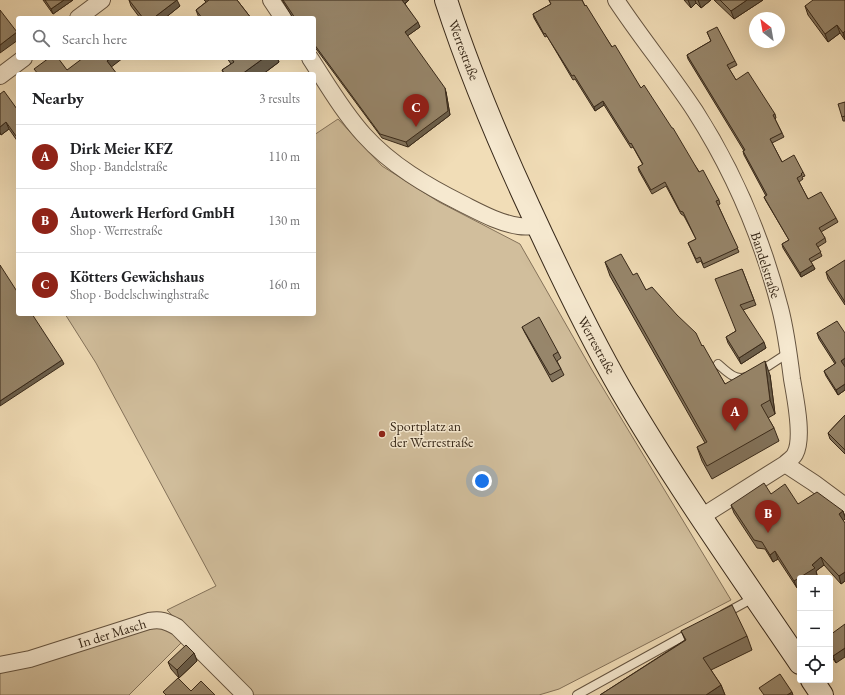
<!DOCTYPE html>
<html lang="en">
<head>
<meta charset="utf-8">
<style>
  body { margin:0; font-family:"EB Garamond",serif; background:#f2f2f2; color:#202124 }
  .controls { position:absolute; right:12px; bottom:12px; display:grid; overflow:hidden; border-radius:4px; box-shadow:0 4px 16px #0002 }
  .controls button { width:36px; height:36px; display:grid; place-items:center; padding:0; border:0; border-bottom:1px solid #e0e0e0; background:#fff; color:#202124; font:20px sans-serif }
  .compass { position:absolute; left:749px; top:12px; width:36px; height:36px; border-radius:50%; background:#fff; box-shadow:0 4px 16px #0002; rotate:329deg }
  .you { position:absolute; left:482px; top:481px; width:14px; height:14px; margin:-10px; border:3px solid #fff; border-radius:50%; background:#1a73e8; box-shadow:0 0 0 6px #1a73e833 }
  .badge { display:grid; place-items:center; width:26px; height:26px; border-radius:50%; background:#8f2418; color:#fff; font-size:13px; font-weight:700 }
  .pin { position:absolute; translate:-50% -33px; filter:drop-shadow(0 1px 2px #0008) }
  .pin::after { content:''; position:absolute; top:21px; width:14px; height:12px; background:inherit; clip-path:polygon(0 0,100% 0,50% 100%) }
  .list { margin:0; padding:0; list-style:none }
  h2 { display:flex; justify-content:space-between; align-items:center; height:52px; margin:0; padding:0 16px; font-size:17px }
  h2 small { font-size:13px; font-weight:400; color:#757577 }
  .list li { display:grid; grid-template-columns:26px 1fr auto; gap:12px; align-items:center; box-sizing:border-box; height:64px; padding:0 16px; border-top:1px solid #e0e0e0 }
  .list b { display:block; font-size:15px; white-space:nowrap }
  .list p { margin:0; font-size:13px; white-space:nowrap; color:#757577 }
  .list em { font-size:13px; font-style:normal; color:#757577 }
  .icon { flex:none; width:22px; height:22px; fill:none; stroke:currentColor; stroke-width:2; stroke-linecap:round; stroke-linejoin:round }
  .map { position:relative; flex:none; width:845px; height:695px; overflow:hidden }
  .search { position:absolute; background:#fff; box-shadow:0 4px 16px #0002; left:16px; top:16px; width:300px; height:44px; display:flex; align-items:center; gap:10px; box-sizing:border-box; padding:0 14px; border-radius:4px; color:#757577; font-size:15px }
  .panel { position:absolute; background:#fff; box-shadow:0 4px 16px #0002; left:16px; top:72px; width:300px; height:244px; border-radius:4px }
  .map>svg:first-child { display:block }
  .green { fill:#d1be9c; stroke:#84725a }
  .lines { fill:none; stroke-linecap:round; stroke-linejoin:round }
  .service-casing { stroke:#655440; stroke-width:10 }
  .minor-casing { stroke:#655440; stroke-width:18 }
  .secondary-casing { stroke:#362718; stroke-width:24 }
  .service { stroke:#f6e9d0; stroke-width:8 }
  .minor { stroke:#f6e9d0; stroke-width:16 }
  .secondary { stroke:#f6e9d0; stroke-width:22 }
  .wall { fill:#82735c; stroke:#362718 }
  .shaded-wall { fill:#6a5e4b; stroke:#362718 }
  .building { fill:#97866b; stroke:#362718 }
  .poi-dot { fill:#8f2418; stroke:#f6e9d0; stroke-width:1.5 }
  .labels { text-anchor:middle; stroke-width:3; stroke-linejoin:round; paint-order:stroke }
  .street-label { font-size:14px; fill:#362718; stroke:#f6e9d0 }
  .poi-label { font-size:14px; fill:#362718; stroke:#f6e9d0; text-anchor:start }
</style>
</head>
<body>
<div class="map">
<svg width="845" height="695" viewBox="0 0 845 695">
  <rect width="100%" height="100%" fill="#f1ddb7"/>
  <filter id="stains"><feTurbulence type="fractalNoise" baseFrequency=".005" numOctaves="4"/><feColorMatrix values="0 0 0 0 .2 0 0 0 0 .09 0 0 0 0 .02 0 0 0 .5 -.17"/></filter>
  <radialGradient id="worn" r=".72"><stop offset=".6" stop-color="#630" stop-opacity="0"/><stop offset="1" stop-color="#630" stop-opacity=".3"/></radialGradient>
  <!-- green -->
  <path class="green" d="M 338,119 L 382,166 L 439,202 L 520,244 L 592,370 L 731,600 L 559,689 L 539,695 L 250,695 L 241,688 L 167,610 L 216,586 L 96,363 L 65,314 L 314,314 L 314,135 Z
    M 164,624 L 184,640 L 129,695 L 0,695 L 0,667 Z"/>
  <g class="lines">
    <!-- service casing -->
    <g class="service-casing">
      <path id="service" d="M 718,364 C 726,371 735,381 746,377
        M 759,372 L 788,353
        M 724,614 L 755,597
        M 577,695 L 691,632"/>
    </g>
    <!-- minor casing -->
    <g class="minor-casing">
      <path id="minor" d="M 271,0 L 283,18
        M 616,0 C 641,38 670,73 695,111 C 734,172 762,238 780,308 C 786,331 789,355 792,379 C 795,397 804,438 795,454 C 793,458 788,461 785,464 L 701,517
        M 78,18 L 102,0
        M 310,58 C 327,84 343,112 364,135 C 391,165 427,186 463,204 C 481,213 499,223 519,226 C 525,227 532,226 538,226
        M 0,76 L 24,58
        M 785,464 L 814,483 L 845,506
        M 0,665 L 30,659 L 149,621 C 161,619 166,621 177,627 L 245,695"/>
    </g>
    <!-- secondary casing -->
    <g class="secondary-casing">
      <path id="secondary" d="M 446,0 C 469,71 498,140 529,207 C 558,270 587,331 621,390 C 676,484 739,573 800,663
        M 812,680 L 822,695"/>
    </g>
    <!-- service -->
    <use href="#service" class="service"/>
    <!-- minor -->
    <use href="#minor" class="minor"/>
    <!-- secondary -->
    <use href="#secondary" class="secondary"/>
  </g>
  <!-- wall -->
  <path class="wall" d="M 43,0 L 73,0 L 53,14 Z
    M 129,0 L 180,6 L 165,18 L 140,18 L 131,6 Z
    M 204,0 L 237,0 L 251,18 L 199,18 L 196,10 L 206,2 Z
    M 282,0 L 409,0 L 405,4 L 420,27 L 407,36 L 446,92 L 450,115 L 408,147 L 382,138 L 314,46 L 314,18 L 293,18 Z
    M 549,0 L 582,0 L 585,6 L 612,47 L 719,200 L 720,204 L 718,205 L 739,252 L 704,268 L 701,261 L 697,263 L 688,243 L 696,239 L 684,216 L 681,214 L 666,186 L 652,194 L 639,171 L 638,167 L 643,165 L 633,147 L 631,148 L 604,105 L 595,111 L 575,79 L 573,80 L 547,36 L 545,37 L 534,18 L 533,14 L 551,4 Z
    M 684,0 L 711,0 L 701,8 L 696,3 L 691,8 Z
    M 714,0 L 763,0 L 734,19 Z
    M 845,0 L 845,40 L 840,33 L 828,42 L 808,15 L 805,6 Z
    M 707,32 L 735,61 L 737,65 L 729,69 L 736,80 L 775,114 L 776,118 L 775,119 L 784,137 L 772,143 L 782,162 L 803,172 L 805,176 L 802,177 L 803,179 L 799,182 L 808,199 L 836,218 L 838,222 L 821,232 L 825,238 L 826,242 L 818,247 L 822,256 L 811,262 L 815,269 L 801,277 L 783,248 L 782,244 L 789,240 L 766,201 L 764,197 L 766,196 L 744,155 L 743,151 L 744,151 L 688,59 L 687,55 L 711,41 Z
    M 227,58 L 277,58 L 279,62 L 263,74 L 224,74 L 222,70 L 231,64 Z
    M 0,94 L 17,109 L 18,108 L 18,142 L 9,129 L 1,135 L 0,133 Z
    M 845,102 L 845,121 L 843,121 L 842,117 Z
    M 845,261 L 845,305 L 828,279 L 826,272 Z
    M 605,262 L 633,275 L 646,290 L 702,346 L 725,384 L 770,375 L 775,414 L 768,418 L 774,428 L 779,441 L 712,479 L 702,461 L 697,447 L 705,443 L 610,276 Z
    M 742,269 L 756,305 L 743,310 L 766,348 L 741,364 L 728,343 L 726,337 L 736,331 Z
    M 522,327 L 558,352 L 561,358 L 557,361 L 564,375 L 552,382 L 525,333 Z
    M 817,333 L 845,367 L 845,390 L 838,395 L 826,376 L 824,371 L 835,364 L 819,339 Z
    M 845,415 L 845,454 L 830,439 L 828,433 Z
    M 771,494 L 798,504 L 843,511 L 845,517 L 845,519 L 843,521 L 845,523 L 845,581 L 841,584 L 824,565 L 816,571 L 817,575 L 800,578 L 800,586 L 797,588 L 778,559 L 773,562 L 765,549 L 757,548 L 734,513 L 731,505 Z
    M 681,631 L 747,636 L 752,650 L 711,670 L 721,685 L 725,695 L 600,695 L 685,640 Z
    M 830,635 L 836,663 L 830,655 Z
    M 194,653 L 197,661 L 179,678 L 171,669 L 168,662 Z"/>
  <!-- shaded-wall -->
  <path class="shaded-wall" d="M 64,0 L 73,0 L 53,14 L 51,9 Z
    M 177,0 L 180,6 L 165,18 L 157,18 L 156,16 Z
    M 402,0 L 409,0 L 404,4 Z
    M 688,0 L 695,0 L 696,3 L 691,8 Z
    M 698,0 L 711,0 L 701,8 Z
    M 747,0 L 763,0 L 734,19 L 731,11 Z
    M 418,22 L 420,27 L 406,37 L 405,32 Z
    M 837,25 L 840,33 L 828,42 L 825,34 Z
    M 845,31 L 845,40 L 843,33 Z
    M 17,32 L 18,35 L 18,40 L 0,53 L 0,45 Z
    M 111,58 L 123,58 L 110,68 L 107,61 Z
    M 264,58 L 277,58 L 279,62 L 263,74 L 242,74 Z
    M 445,88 L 446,92 L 450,115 L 408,147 L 406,142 Z
    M 603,101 L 604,105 L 595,111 L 594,107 Z
    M 6,122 L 9,129 L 1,135 L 0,132 L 0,127 Z
    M 813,265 L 815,269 L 801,277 L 800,273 Z
    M 764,342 L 766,348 L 741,364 L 739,358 Z
    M 845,358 L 845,365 L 843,366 L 841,361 Z
    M 62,360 L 64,364 L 0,406 L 0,401 Z
    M 765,361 L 770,375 L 775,414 L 770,400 Z
    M 845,384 L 845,390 L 838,395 L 836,390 Z
    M 843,511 L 845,517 L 845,519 L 842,522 L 839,514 Z
    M 775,551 L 778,559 L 773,562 L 770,555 Z
    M 821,557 L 824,565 L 816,571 L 817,575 L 813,578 L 800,578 L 800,586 L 797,588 L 794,581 Z
    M 845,572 L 845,581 L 841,584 L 839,576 Z
    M 845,648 L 845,657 L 836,663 L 833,656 Z
    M 194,653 L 197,661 L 179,678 L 177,670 Z
    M 721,685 L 725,695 L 706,695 Z
    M 792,692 L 793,695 L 787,695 Z"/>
  <!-- building -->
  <path class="building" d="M 45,0 L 64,0 L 51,9 Z
    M 129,0 L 177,0 L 156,16 L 157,18 L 143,18 Z
    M 209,0 L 237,0 L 251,18 L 202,18 L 196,10 Z
    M 283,0 L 402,0 L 418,22 L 405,32 L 445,88 L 448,111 L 406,142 L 380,134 L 314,44 L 314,18 L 295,18 Z
    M 549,0 L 582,0 L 585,6 L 586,5 L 612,47 L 615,45 L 641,88 L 644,85 L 672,128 L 673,128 L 699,172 L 703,170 L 719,200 L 716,201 L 738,248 L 703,264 L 700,257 L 696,259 L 688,243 L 696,239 L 683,212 L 680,211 L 665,182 L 651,190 L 638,167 L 643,164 L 631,143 L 630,144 L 603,101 L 594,107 L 574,75 L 572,76 L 545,33 L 544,34 L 533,14 L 551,4 Z
    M 720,0 L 747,0 L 731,11 Z
    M 813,0 L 845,0 L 845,31 L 843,33 L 837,25 L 825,34 L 805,6 Z
    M 0,10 L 17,32 L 0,45 Z
    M 717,27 L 735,61 L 727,65 L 736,80 L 748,72 L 775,114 L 773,115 L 782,133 L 770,139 L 782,162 L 794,155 L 803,172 L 801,174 L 802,175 L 797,178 L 808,199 L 821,192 L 836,218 L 819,228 L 825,238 L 816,244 L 821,252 L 809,259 L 813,265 L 800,273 L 782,244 L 789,240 L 764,197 L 767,195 L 743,151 L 745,150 L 687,55 L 711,41 L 707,32 Z
    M 49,58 L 58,58 L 67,70 L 83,58 L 111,58 L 107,61 L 117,74 L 38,74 L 34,69 Z
    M 231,58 L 264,58 L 242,74 L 225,74 L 222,70 L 234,62 Z
    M 4,91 L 17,109 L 18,108 L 18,135 L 16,136 L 6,122 L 0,127 L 0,94 Z
    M 845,102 L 845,116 L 842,117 L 838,104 Z
    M 621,254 L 633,275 L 637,273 L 646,290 L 652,287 L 677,315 L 696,333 L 702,346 L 703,345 L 725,384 L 765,361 L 770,400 L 761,405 L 774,428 L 707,466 L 697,447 L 707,442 L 605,262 Z
    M 845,260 L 845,302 L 826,272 Z
    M 0,265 L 18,293 L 18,314 L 32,314 L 62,360 L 0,401 Z
    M 742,269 L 754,300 L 740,305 L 764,342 L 739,358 L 726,337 L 736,331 L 715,279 Z
    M 539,317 L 558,352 L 553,355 L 561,369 L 550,375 L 522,327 Z
    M 837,321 L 845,333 L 845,358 L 841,361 L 845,367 L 845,384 L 836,390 L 824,371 L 836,363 L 817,333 Z
    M 845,415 L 845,450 L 828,433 Z
    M 764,483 L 771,494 L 785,484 L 798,504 L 817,492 L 843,511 L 839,514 L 845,523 L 845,572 L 839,576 L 821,557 L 812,565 L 815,568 L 794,581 L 775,551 L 770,555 L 762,542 L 754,540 L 731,505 Z
    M 732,605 L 747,636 L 703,658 L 721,685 L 706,695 L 600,695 L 686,640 L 681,631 Z
    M 845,624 L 845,648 L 833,656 L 830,651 L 830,635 Z
    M 186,645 L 194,653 L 177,670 L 168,662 Z
    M 780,674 L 792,692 L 787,695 L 764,695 L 759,688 Z
    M 178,678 L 191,691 L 201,681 L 215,695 L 166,695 L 163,692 Z"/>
  <!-- markers -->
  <circle class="poi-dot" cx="382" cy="434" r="4"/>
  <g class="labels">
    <!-- street labels -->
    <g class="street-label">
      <text transform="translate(464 50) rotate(69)" y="5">Werrestraße</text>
      <text transform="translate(766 265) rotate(72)" y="5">Bandelstraße</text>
      <text transform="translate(597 345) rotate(61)" y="5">Werrestraße</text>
      <text transform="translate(112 633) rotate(-17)" y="5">In der Masch</text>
    </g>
    <!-- poi labels -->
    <g class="poi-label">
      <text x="390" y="431">Sportplatz an<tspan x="390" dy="16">der Werrestraße</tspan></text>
    </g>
  </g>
  <rect width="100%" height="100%" filter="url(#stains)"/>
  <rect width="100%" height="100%" fill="url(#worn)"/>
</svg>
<div class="controls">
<button>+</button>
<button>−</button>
<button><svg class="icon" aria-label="locate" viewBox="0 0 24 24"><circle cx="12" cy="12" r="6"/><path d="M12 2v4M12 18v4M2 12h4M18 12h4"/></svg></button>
</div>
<svg class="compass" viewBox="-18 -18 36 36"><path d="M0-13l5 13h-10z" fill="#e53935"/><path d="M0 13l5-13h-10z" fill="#757577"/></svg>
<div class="you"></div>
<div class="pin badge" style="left:735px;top:431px">A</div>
<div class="pin badge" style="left:768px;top:533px">B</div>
<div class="pin badge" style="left:416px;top:127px">C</div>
<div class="search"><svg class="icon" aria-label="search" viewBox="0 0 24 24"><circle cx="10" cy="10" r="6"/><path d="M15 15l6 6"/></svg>Search here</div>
<section class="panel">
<h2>Nearby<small>3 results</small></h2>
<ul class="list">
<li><span class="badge">A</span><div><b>Dirk Meier KFZ</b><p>Shop · Bandelstraße</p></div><em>110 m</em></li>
<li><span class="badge">B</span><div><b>Autowerk Herford GmbH</b><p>Shop · Werrestraße</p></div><em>130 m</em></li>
<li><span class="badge">C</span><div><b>Kötters Gewächshaus</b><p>Shop · Bodelschwinghstraße</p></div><em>160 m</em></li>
</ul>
</section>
</div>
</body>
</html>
